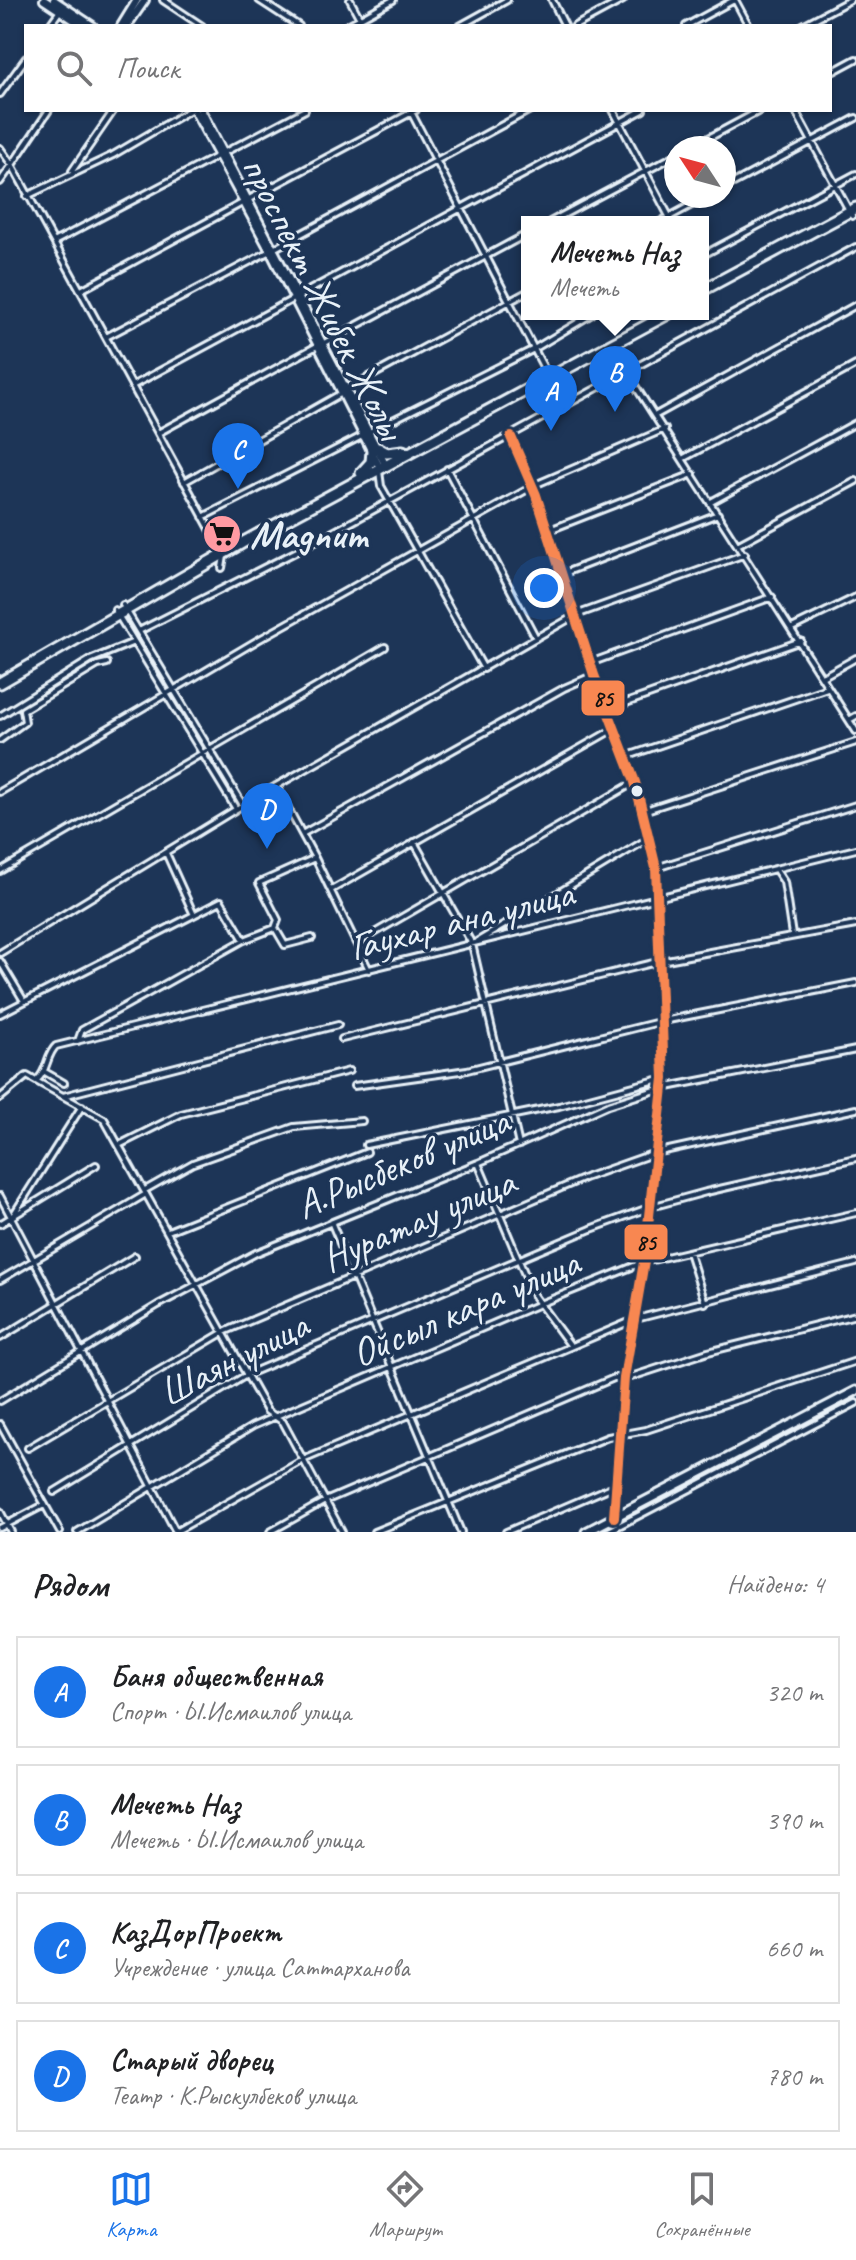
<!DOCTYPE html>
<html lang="ru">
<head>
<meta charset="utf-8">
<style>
  body { margin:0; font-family:Caveat,sans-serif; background:#f2f2f2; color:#202124 }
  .compass { position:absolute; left:664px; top:136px; width:72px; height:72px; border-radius:50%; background:#fff; box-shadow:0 2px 6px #0004; rotate:306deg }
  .you { position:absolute; left:544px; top:588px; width:28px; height:28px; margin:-20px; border:6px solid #fff; border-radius:50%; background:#1a73e8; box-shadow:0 0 0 12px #1a73e833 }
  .badge { display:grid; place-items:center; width:52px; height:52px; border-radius:50%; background:#1a73e8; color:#fff; font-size:26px; font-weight:700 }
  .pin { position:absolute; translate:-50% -66px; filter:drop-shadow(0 2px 4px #0008) }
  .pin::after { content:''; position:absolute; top:42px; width:28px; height:24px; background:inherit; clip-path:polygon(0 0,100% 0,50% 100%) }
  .popup { position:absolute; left:521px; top:216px; width:188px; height:104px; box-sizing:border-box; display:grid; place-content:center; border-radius:0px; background:#fff; filter:drop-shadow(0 2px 6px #0005); font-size:26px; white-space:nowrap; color:#757577 }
  .popup b { font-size:30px; color:#202124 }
  .popup::after { content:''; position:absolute; left:50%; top:100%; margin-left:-16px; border:16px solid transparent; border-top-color:#fff }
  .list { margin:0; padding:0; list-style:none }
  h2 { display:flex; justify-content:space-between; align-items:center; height:104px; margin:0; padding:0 32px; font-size:34px }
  h2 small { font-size:26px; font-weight:400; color:#757577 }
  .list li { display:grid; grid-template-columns:52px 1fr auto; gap:24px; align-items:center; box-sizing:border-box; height:112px; margin:0 16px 16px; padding:0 16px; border:2px solid #e0e0e0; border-radius:0px }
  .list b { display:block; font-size:30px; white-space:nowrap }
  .list p { margin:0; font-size:26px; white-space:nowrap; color:#757577 }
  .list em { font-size:26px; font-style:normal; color:#757577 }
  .icon { flex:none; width:44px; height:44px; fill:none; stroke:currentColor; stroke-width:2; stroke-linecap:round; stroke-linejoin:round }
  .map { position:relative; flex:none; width:856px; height:1532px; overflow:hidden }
  .search { position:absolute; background:#fff; box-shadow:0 2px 6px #0004; left:24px; right:24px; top:24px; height:88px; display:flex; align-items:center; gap:20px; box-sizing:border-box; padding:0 28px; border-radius:0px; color:#757577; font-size:30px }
  .sheet { height:616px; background:#fff }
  nav { display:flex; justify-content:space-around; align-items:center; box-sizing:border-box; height:112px; border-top:2px solid #e0e0e0; background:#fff; font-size:22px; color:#757577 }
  nav a { display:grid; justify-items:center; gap:4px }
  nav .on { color:#1a73e8 }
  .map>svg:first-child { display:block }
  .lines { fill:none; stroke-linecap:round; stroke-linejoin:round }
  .minor-casing { stroke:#e8f1f8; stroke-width:10 }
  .tertiary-casing { stroke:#e8f1f8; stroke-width:12 }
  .secondary-casing { stroke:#e8f1f8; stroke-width:13 }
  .primary-casing { stroke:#e8f1f8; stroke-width:15 }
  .minor { stroke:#1d3557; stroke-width:4 }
  .tertiary { stroke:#1d3557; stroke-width:6 }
  .secondary { stroke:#1d3557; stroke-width:7 }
  .primary { stroke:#1d3557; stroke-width:9 }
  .bus-1-casing { stroke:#1d3557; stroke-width:16 }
  .bus-1 { stroke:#f88751; stroke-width:10 }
  .bus-dot { fill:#e8f1f8; stroke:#1d3557; stroke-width:3 }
  .labels { text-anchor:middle; stroke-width:7; stroke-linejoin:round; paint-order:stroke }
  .street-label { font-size:40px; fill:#e8f1f8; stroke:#1d3557 }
  .poi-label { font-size:40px; font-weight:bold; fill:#e8f1f8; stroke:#1d3557; text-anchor:start }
  .line-badge { stroke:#1d3557; stroke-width:3 }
  .pale-badge-label { font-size:22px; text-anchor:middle; font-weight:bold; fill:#111 }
</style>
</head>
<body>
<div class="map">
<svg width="856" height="1532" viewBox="0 0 856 1532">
  <rect width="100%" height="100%" fill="#1d3557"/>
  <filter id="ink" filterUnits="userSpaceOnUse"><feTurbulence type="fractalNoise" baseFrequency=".0125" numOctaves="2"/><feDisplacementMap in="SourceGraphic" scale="16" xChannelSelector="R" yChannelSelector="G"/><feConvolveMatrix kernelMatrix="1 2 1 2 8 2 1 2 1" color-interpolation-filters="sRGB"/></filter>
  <g filter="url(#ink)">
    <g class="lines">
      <!-- minor casing -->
      <g class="minor-casing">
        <path id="minor" d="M 163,0 L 202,26
          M 259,0 L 299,26
          M 350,0 L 364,26
          M 552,0 L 565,26
          M 735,0 L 749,26
          M 49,26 L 59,12
          M 346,26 L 393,0
          M 460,26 L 507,0
          M 575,26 L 623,0
          M 686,26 L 734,0
          M 801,26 L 850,0
          M 830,73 L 856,59
          M 0,94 L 26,58
          M 410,110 L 548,376
          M 613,110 L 672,222
          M 795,110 L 852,216
          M 0,148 L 12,165 L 49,110
          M 690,148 L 761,110
          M 72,171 L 114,110
          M 0,182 L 12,165 L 221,549
          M 724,188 L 856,118
          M 27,196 L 113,155 L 190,110
          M 249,199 L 416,110
          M 550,222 L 676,155
          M 660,222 L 708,196
          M 54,242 L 305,110
          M 275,248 L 530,110
          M 703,255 L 856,174
          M 81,290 L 244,202
          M 106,337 L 270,251
          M 324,343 L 527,234
          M 627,373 L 856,731
          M 132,386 L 643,110
          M 347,389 L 527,292
          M 656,415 L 856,305
          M 369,432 L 534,349 L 592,314
          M 158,433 L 317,346
          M 511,437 L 536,495 L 594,675 L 635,782 L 656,868 L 664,1078 L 644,1262 L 624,1378 L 614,1517
          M 684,458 L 856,365
          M 447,469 L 536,638
          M 379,471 L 381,486 L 484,669
          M 184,482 L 342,393
          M 711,502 L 856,423
          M 203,517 L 364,435
          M 547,531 L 693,474
          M 739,544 L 856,481
          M 222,568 L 224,556
          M 562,574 L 718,514
          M 123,605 L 243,805
          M 115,610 L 236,809
          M 792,628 L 856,597
          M 139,631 L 313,543 L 856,247
          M 590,663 L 772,597
          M 822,677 L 856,658
          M 606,710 L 801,641
          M 0,716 L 90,660 L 134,642
          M 849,720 L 856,716
          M 0,740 L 25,722 L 23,710 L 98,665 L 107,663
          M 625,757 L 827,688
          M 0,792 L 258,640 L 537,484 L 665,429
          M 643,811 L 856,742
          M 302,834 L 564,688 L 594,675
          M 414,842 L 472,944 L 519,1145
          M 166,853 L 194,915
          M 315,858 L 369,970
          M 656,868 L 856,805
          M 776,870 L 784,882 L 792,935
          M 0,871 L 385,647
          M 333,889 L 612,730
          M 275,928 L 278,920 L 259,883 L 315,858 L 276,786
          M 478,941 L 651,837
          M 359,942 L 635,782
          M 0,953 L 243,805 L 576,615 L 745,554
          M 0,961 L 24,1001
          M 0,1014 L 221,901 L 244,940
          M 342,1039 L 661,961 L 856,925
          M 78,1041 L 82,1030 L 244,940 L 275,928 L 285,945 L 312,938
          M 45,1072 L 64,1083
          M 38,1079 C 48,1070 46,1055 56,1046 L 856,849
          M 354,1086 L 467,1070 L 663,1021 L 856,983
          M 63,1096 L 338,1025
          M 0,1098 L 27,1076 L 104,1119 L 267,1411 L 283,1422 L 342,1532
          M 119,1145 L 181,1114 L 349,1071
          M 366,1145 L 559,1106 L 664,1078
          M 478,1163 L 534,1296 L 570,1345
          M 145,1190 L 193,1163 L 294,1127 L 362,1121
          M 0,1196 L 175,1530
          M 12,1217 L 82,1106
          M 0,1224 L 96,1165
          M 332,1224 L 461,1532
          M 168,1231 L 367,1152
          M 689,1252 L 705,1303
          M 0,1280 L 146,1194
          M 0,1338 L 135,1256
          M 0,1401 L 158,1305 L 256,1253 L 478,1163 L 608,1105 L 662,1088 L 856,1050
          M 0,1424 L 60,1532
          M 28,1448 L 224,1332 L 587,1177 L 655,1153 L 856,1109
          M 54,1492 L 248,1374 L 591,1229 L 651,1207 L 706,1192 L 856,1158
          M 0,1511 L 11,1532
          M 0,1528 L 44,1505
          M 77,1532 L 253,1426 L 537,1305 L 644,1262 L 856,1213
          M 175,1532 L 303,1460 L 636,1319 L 856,1263
          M 270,1532 L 325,1501 L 614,1378 L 628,1378 L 708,1352 L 856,1315
          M 374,1532 L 608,1437 L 646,1430 L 856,1361
          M 506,1532 L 616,1485
          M 607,1532 L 856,1403"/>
      </g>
      <!-- tertiary casing -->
      <g class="tertiary-casing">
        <path id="tertiary" d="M 44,0 L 83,26
          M 54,0 L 93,26
          M 121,26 L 137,0
          M 127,26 L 145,0
          M 194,110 L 270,251 L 380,468
          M 201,110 L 386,466"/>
      </g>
      <!-- secondary casing -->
      <g class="secondary-casing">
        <path id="secondary" d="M 586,1532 L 856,1391"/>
      </g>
      <!-- primary casing -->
      <g class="primary-casing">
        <path id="primary" d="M 703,290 L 856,208
          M 378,448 L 387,453 L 403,451
          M 361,473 L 371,462 L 372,451
          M 0,683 L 242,543 L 668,314"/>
      </g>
      <!-- minor -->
      <use href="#minor" class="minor"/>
      <!-- tertiary -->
      <use href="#tertiary" class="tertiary"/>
      <!-- secondary -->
      <use href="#secondary" class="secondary"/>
      <!-- primary -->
      <use href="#primary" class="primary"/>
      <!-- bus-1 casing -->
      <g class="bus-1-casing">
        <path id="bus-1" d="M 511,437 L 536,495 L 594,675 L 635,782 L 656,868 L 664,1078 L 644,1262 L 624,1378 L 614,1517"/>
      </g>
      <!-- bus-1 -->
      <use href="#bus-1" class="bus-1"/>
    </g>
  </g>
  <!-- icons -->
  <defs>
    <g id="supermarket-disc" transform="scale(2)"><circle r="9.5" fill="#ff9aa2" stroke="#1d3557"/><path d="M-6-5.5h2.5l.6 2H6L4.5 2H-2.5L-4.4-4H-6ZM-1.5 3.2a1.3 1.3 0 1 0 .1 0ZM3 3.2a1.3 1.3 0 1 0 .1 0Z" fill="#111"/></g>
  </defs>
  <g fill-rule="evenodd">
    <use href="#supermarket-disc" x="222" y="534"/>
  </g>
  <!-- markers -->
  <circle class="bus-dot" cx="637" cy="791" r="7"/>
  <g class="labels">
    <!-- street labels -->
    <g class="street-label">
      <text transform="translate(324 297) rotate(63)" y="14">проспект Жибек Жолы</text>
      <text transform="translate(461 919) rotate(-14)" y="14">Гаухар ана улица</text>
      <text transform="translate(402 1162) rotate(-23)" y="14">А.Рысбеков улица</text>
      <text transform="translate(418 1219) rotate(-23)" y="14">Нуратау улица</text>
      <text transform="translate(465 1307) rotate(-23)" y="14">Ойсыл кара улица</text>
      <text transform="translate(233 1358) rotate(-27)" y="14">Шаян улица</text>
    </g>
    <!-- poi labels -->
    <g class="poi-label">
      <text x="250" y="548">Magnum</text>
    </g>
  </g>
  <g class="line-badge">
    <rect x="580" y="679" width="46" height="38" rx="8" fill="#f88751"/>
    <rect x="623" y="1223" width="46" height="38" rx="8" fill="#f88751"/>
  </g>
  <g class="pale-badge-label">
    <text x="603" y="706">85</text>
    <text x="646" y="1250">85</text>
  </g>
</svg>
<svg class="compass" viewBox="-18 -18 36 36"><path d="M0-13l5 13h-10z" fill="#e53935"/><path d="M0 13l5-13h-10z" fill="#757577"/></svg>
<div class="you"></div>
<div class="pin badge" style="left:551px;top:431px">A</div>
<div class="pin badge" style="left:615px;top:412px">B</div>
<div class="popup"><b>Мечеть Наз</b>Мечеть</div>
<div class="pin badge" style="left:238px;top:489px">C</div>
<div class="pin badge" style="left:267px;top:849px">D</div>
<div class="search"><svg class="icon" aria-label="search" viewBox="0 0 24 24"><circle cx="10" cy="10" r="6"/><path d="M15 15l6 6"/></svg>Поиск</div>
</div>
<section class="sheet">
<h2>Рядом<small>Найдено: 4</small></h2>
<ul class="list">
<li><span class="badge">A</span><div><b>Баня общественная</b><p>Спорт · Ы.Исмаилов улица</p></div><em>320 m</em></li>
<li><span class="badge">B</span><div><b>Мечеть Наз</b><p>Мечеть · Ы.Исмаилов улица</p></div><em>390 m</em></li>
<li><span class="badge">C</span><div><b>КазДорПроект</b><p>Учреждение · улица Саттарханова</p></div><em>660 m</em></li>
<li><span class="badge">D</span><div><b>Старый дворец</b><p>Театр · К.Рыскулбеков улица</p></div><em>780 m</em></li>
</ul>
</section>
<nav>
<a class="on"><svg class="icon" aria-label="map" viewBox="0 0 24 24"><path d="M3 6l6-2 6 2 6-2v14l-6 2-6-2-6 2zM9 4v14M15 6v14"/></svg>Карта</a>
<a><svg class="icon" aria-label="directions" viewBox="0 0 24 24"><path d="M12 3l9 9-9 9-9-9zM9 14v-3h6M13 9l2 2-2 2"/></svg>Маршрут</a>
<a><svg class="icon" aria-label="saved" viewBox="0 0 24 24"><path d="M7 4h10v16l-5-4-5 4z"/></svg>Сохранённые</a>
</nav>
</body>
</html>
